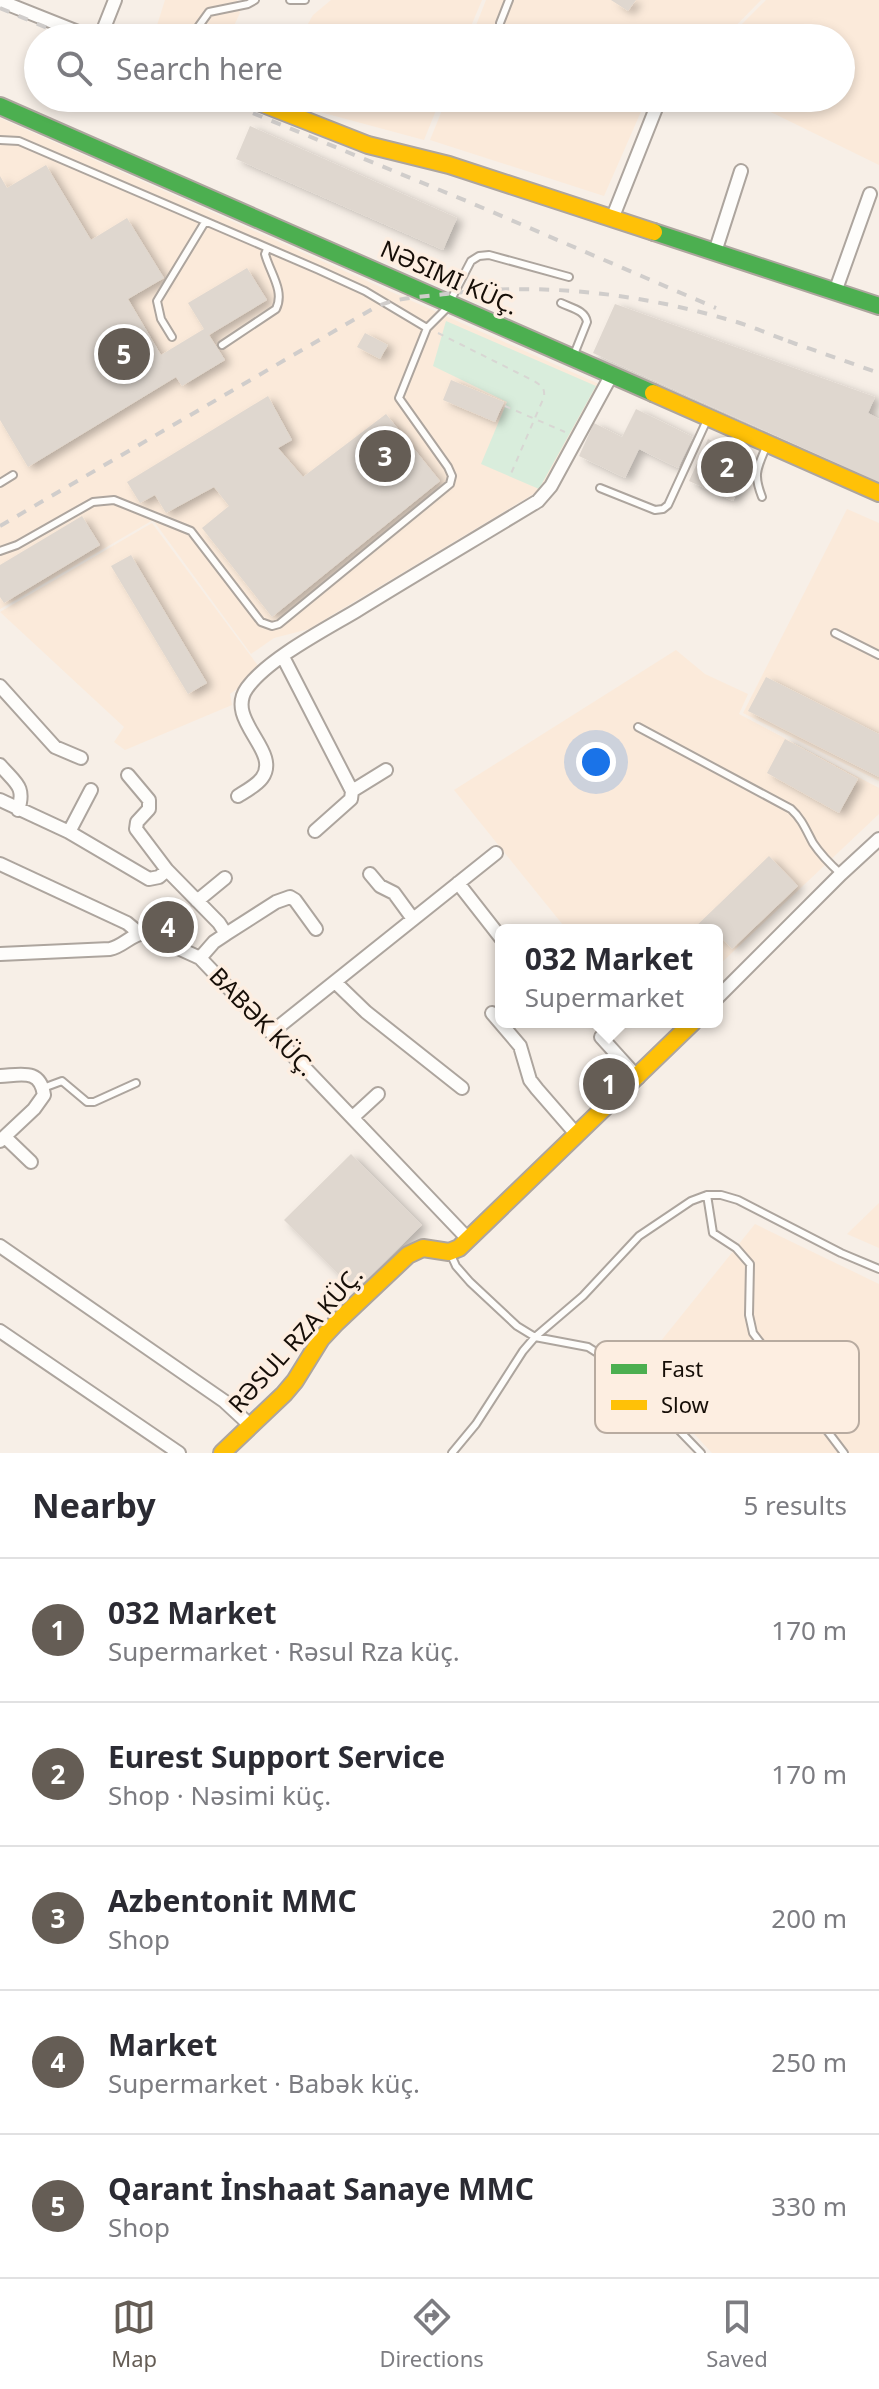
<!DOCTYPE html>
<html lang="en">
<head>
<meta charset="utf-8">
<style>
  body { margin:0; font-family:"Noto Sans",sans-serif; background:#f7f7f7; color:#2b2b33 }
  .you { position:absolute; left:596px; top:762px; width:28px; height:28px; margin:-20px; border:6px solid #fff; border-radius:50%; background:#1a73e8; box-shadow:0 0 0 12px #1a73e833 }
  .badge { display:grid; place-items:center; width:52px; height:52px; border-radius:50%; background:#655d55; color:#fff; font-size:26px; font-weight:700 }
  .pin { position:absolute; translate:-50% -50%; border:4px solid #fff; box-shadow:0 2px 8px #0006 }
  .popup { position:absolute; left:495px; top:924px; width:228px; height:104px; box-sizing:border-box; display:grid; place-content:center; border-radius:12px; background:#fff; filter:drop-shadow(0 2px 6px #0005); font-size:26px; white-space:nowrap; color:#7c7c81 }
  .popup b { font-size:30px; color:#2b2b33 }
  .popup::after { content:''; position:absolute; left:50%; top:100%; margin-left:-16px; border:16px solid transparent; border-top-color:#fff }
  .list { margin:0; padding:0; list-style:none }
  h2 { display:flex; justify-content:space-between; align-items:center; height:104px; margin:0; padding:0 32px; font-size:34px }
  h2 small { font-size:26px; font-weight:400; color:#7c7c81 }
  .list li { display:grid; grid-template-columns:52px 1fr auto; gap:24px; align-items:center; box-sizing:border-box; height:144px; padding:0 32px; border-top:2px solid #e1e1e2 }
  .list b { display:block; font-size:30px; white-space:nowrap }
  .list p { margin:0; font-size:26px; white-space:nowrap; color:#7c7c81 }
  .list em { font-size:26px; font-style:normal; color:#7c7c81 }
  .icon { flex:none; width:44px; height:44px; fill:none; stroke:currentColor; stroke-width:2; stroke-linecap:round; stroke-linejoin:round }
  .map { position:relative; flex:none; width:879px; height:1453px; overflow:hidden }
  .search { position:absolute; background:#fff; box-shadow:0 4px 12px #0003; left:24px; right:24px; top:24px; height:88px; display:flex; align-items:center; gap:20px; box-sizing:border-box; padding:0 28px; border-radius:44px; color:#7c7c81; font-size:30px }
  .sheet { height:824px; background:#fff }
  nav { display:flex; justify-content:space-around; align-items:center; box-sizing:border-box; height:112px; border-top:2px solid #e1e1e2; background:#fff; font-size:22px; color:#7c7c81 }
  nav a { display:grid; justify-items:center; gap:4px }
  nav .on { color:#655d55 }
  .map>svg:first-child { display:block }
  .built { fill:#fbeada }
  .green { fill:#d9eddc }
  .building { fill:#dfd7cf; filter:url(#shadow) }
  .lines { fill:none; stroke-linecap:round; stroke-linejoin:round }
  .lane-casing { stroke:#ada59e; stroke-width:10 }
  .street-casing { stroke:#ada59e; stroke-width:16 }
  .fast-casing { stroke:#ada59e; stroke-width:20 }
  .slow-casing { stroke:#ada59e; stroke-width:20 }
  .path { stroke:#d8d6d3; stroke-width:2; stroke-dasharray:6 6; stroke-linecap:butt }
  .lane { stroke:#fefdfb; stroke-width:6 }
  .street { stroke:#fefdfb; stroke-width:12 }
  .fast { stroke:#4caf50; stroke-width:16 }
  .slow { stroke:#ffc107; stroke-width:16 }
  .rail { stroke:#d0cdcb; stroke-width:4; stroke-dasharray:10 10; stroke-linecap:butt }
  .labels { text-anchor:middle; stroke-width:7; stroke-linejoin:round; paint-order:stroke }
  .street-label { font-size:24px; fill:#160e07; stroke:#fdeee1 }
  .key { fill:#fdeee1; stroke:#b8aba0; stroke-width:2 }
  .key-label { font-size:22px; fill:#160e07 }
</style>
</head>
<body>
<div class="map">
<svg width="879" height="1453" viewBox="0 0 879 1453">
  <defs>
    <filter id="shadow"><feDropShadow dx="6" dy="3.5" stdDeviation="4" flood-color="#0004"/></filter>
  </defs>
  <rect width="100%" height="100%" fill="#f7efe7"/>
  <!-- built -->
  <path class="built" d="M 165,0 L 237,0 L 240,13 L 228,38 L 153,38 Z
    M 331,0 L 482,0 L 466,38 L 300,38 L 313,15 Z
    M 486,0 L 761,0 L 724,38 L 471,38 Z
    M 766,0 L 879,0 L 879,165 L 742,98 L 841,98 L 841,38 L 728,38 Z
    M 268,98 L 441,98 L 424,140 Z
    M 447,98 L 647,98 L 604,196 L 430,140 Z
    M 0,118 L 599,384 L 540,490 L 309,629 L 274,638 L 251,654 L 153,520 L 0,609 Z
    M 847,509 L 879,523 L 879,781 L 743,713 Z
    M 152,523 L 262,671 L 230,694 L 232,705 L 125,750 L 114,742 L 124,727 L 0,612 Z
    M 676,650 L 705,674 L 748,694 L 739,714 L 879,788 L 879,814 L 717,967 L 717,930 L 567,930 L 454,790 Z
    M 879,1203 L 879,1248 L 847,1234 Z
    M 755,1224 L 879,1284 L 879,1453 L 712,1453 L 636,1372 Z"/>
  <!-- green -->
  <path class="green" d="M 446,321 L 596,386 L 539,489 L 481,464 L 507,402 L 433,366 Z"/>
  <!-- building -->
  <path class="building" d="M 611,0 L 636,0 L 628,11 Z
    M 250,126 L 457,218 L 443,250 L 236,159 Z
    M 46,165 L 91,240 L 127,218 L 164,278 L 128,299 L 161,355 L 204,329 L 188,303 L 247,268 L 267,300 L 209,335 L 225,360 L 182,386 L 176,377 L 28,467 L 0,420 L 0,176 L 7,188 Z
    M 615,304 L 875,397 L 868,413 L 879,419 L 879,482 L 593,353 Z
    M 365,333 L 388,345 L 380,359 L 357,347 Z
    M 451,380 L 504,402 L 495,422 L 443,400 Z
    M 268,396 L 292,440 L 278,448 L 303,477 L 386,414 L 440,481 L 272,617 L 202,528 L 229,506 L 214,487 L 166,513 L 155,495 L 140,503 L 127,482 Z
    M 636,409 L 693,437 L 678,468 L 639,449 L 625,478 L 579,456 L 594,423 L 622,437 Z
    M 708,439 L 752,459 L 733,501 L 689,481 Z
    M 82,516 L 100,545 L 4,603 L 0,597 L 0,565 Z
    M 131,555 L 207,683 L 188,694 L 111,566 Z
    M 766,677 L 879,734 L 879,777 L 748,711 Z
    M 785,739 L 858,779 L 839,813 L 767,773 Z
    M 769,856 L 798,886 L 732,949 L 722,938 L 717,943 L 717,930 L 692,930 Z
    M 351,1154 L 422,1225 L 355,1291 L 284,1220 Z"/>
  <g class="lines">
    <!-- lane casing -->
    <g class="lane-casing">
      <path id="lane" d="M 290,0 L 305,0
        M 500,23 L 509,0
        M 196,30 L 209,12 L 248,4 L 255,0
        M 0,140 L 19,141 L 319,270 L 365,291 L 427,328
        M 561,303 C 571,308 585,310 587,322 L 573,357
        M 172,337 L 161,319 L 157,301 L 205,222
        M 222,345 L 276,309 C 285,291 270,273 265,254 L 267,249
        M 0,483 L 13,475
        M 600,488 L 655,510 L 663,509 L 668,505 L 707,420
        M 762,497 C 753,474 757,469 766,447
        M 0,551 L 17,545 L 93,502 L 114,500 L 191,531 L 261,622 L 272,626 L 279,624 L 450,484 L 452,476 L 448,467 L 399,398 L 427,328 L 446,309 L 471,261 L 479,256 L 489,255 L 569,277
        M 835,633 L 879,655
        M 638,727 L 791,809 C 802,819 806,830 813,843 C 821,855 831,865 841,874
        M 43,1088 L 62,1081 L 87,1102 L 94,1102 L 136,1083
        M 707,1195 L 713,1233 L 736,1248 L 750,1264 L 749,1315 L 753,1333 L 844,1453
        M 451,1255 L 456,1266 L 470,1282 L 517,1326 L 535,1337 L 588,1347 L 615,1364 L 701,1453
        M 452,1453 L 476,1424 L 523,1351 L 535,1337 L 583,1296 L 639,1236 L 691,1201 L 707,1195 L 721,1195 L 738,1200 L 841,1253 L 879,1269"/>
    </g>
    <!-- street casing -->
    <g class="street-casing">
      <path id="street" d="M 0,1 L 93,38
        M 100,38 L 115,0
        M 612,219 L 660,98
        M 715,252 L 741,171
        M 835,292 L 870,194
        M 283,657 L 352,791 L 351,799 L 315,831
        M 0,686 L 55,747 L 81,758
        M 0,765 C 15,783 26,786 18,810
        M 128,775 L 149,800 L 149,809 L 137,822 L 136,829 L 167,870
        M 352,791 L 386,770
        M 238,796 C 246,791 257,785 262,778 C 282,751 224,720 247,688 C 268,659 324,630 356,611 C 416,574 477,538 538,501 L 551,486 L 612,374
        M 0,800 L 69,832 L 149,879 L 159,877 L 167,870 L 219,923 L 226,934 L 214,942 L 200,958
        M 69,832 L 91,790
        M 0,864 L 127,923 L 139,933
        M 370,874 L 380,886 L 394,893 L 413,919
        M 458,883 L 501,938
        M 197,901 L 225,878
        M 226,934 L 276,902 L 290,897 L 295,900 L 316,929
        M 0,954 L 110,949 C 124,946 131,934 145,933 L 200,958 L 468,1239
        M 335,982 L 366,1012 L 462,1088
        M 717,998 L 841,874 L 879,839
        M 492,1013 L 520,1046 L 530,1080 L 537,1089 L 577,1135
        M 272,1032 L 496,853
        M 601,1037 L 638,1078
        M 0,1076 C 21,1075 40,1068 44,1095 L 34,1109 L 0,1141
        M 353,1117 L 378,1094
        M 5,1137 L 31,1162
        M 0,1246 L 224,1401 L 251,1426
        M 0,1331 L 179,1453"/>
    </g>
    <!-- fast casing -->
    <g class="fast-casing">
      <path id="fast" d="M 0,106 L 653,393
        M 654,232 L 879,306"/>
    </g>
    <!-- slow casing -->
    <g class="slow-casing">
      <path id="slow" d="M 248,98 L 368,145 L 449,165 L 654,232
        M 653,393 L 879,493
        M 222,1453 L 284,1394 L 295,1381 L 321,1339 L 336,1323 L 408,1255 L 423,1248 L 449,1252 L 459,1248 L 693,1022"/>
    </g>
    <!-- path -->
    <path class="path" d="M 438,333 L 534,381 C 542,386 545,388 544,397 L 510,476
      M 505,406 L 565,432"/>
    <!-- lane -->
    <use href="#lane" class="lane"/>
    <!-- street -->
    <use href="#street" class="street"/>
    <!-- fast -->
    <use href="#fast" class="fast"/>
    <!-- slow -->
    <use href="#slow" class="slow"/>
    <!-- rail -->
    <path class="rail" d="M 0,8 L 71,38
      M 216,98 L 469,202 L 716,308
      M 788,341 L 879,373
      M 0,526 L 374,308 C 396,297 422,297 446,294 C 540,282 636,293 726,319 C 750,325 773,336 796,344"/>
  </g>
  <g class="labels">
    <!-- street labels -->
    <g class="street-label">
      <text transform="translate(449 278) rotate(24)" y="8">NƏSIMI KÜÇ.</text>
      <text transform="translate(262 1022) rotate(46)" y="8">BABƏK KÜÇ.</text>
      <text transform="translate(296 1340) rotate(-48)" y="8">RƏSUL RZA KÜÇ.</text>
    </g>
  </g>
  <!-- legend -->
  <rect x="595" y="1341" width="264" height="92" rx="12" class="key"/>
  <rect x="611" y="1364" width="36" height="10" fill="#4caf50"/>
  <rect x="611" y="1400" width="36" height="10" fill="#ffc107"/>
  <g class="key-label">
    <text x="661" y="1377">Fast</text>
    <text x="661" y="1413">Slow</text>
  </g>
</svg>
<div class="you"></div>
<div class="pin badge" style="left:609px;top:1084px">1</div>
<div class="popup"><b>032 Market</b>Supermarket</div>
<div class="pin badge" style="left:727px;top:467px">2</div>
<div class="pin badge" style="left:385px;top:456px">3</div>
<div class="pin badge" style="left:168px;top:927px">4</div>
<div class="pin badge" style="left:124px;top:354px">5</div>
<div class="search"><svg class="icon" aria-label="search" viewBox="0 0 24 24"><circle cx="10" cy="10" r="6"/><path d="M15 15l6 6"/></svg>Search here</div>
</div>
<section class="sheet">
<h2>Nearby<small>5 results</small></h2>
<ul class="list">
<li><span class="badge">1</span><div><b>032 Market</b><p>Supermarket · Rəsul Rza küç.</p></div><em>170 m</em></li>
<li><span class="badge">2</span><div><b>Eurest Support Service</b><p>Shop · Nəsimi küç.</p></div><em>170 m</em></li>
<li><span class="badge">3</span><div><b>Azbentonit MMC</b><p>Shop</p></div><em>200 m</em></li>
<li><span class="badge">4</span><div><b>Market</b><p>Supermarket · Babək küç.</p></div><em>250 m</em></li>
<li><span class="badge">5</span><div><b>Qarant İnshaat Sanaye MMC</b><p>Shop</p></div><em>330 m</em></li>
</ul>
</section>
<nav>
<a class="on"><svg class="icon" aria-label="map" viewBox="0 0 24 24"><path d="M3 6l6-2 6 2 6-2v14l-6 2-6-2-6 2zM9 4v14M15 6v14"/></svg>Map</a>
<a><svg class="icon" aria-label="directions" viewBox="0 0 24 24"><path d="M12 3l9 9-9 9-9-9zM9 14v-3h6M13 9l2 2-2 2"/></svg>Directions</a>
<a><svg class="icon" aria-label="saved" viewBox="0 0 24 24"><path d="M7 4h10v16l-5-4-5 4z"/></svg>Saved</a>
</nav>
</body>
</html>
